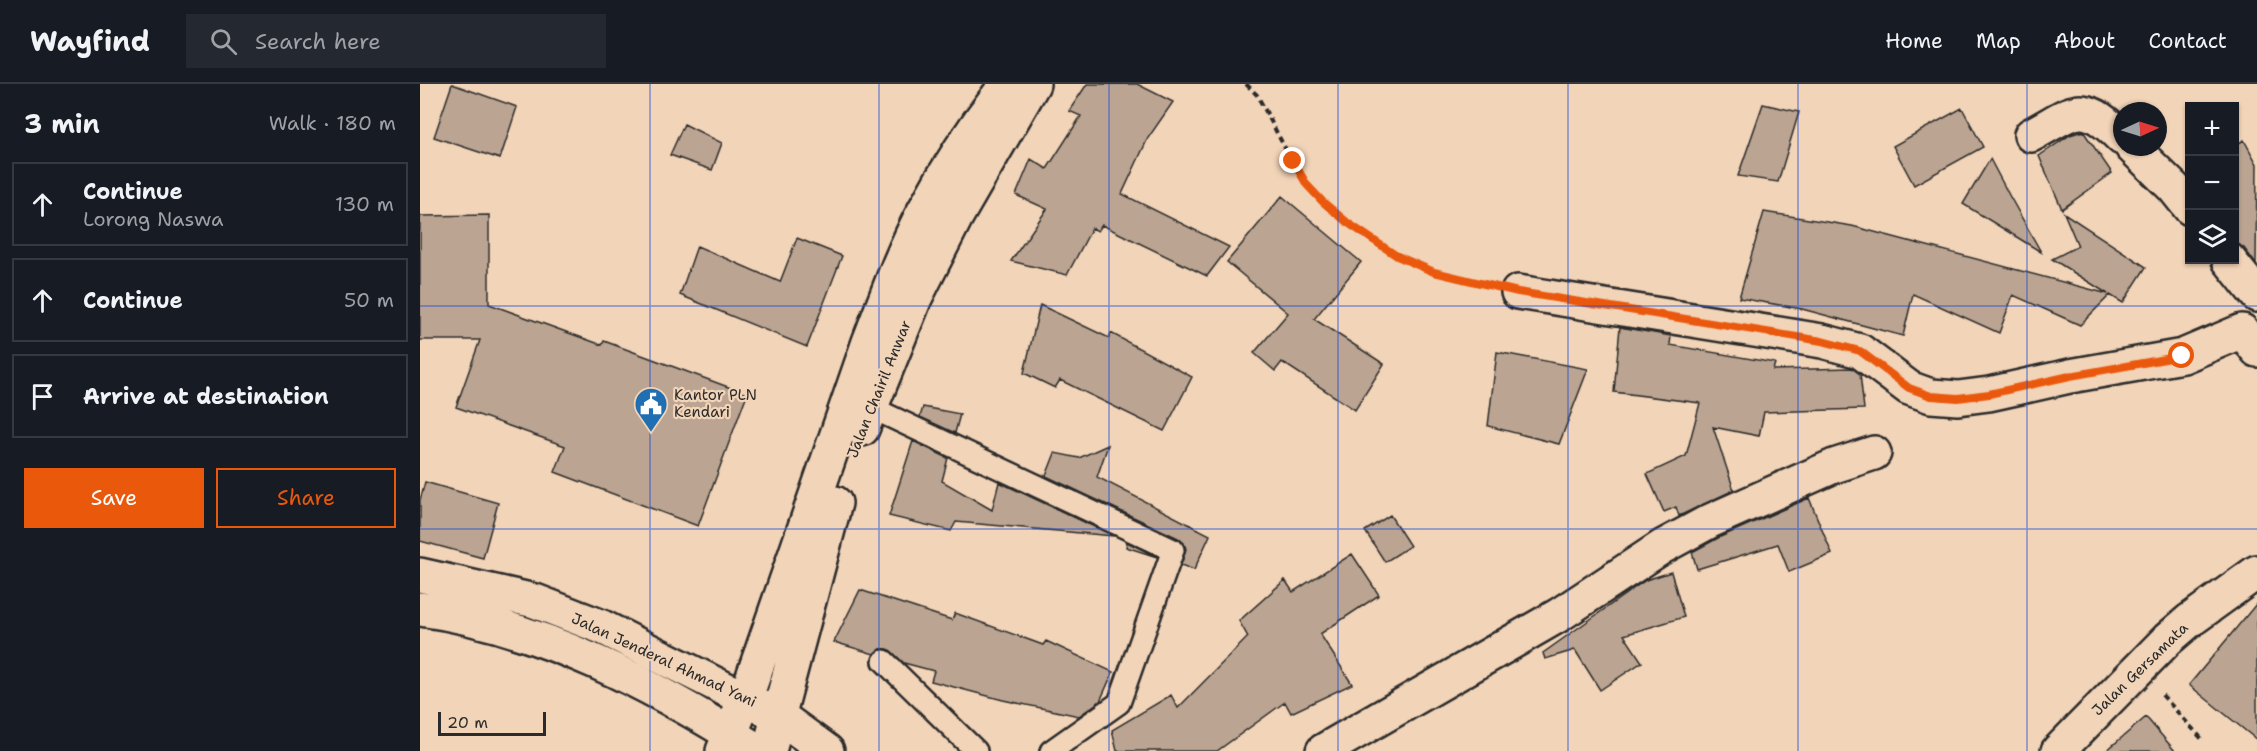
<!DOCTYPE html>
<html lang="en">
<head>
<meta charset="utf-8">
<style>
  body { margin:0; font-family:"Shantell Sans",sans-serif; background:#242831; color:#f1f3f6 }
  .controls { position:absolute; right:18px; top:18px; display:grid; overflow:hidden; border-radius:0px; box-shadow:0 2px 4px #0004 }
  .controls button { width:54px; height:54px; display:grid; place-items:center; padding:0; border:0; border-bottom:2px solid #363941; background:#171b24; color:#f1f3f6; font:30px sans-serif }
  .compass { position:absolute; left:1693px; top:18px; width:54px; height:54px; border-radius:50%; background:#171b24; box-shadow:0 2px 4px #0004; rotate:86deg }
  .scale { position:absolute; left:18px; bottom:15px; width:108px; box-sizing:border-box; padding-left:6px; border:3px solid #2b2b2b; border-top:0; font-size:16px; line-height:21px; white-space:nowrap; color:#2b2b2b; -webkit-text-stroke:4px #f2d4b8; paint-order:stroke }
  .stop { position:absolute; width:18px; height:18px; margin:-14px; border:4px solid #ea580c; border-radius:50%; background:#fff }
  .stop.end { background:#ea580c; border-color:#fff; box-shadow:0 2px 6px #0008 }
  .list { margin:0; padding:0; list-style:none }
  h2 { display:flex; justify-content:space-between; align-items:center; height:78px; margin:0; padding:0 24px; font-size:26px }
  h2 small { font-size:20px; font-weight:400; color:#9ea1a6 }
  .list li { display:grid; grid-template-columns:39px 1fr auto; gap:18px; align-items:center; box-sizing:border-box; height:84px; margin:0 12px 12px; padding:0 12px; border:2px solid #363941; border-radius:0px }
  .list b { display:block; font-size:22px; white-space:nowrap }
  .list p { margin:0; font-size:20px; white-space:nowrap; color:#9ea1a6 }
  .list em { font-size:20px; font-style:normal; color:#9ea1a6 }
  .actions { display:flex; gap:12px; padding:18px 24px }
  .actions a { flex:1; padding:14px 0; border:2px solid #ea580c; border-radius:0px; text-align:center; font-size:21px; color:#ea580c }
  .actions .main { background:#ea580c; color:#fff }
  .icon { flex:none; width:33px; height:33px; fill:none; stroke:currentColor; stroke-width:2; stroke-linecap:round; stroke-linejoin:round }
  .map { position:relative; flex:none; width:1837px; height:667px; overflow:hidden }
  header { display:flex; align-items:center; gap:36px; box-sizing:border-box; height:84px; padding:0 30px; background:#171b24; border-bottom:2px solid #363941 }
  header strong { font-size:28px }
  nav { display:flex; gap:33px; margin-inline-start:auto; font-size:21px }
  .search { width:420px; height:54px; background:#242831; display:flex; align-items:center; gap:15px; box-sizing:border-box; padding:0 21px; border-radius:0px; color:#9ea1a6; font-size:22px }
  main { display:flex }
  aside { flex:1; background:#171b24 }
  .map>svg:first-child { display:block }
  .building { fill:#bba491; stroke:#2b2b2b; stroke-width:1.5 }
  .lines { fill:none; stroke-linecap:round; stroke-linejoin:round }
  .service-casing { stroke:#2b2b2b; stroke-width:26 }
  .minor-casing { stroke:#2b2b2b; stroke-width:38 }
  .secondary-casing { stroke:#2b2b2b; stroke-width:38 }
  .trunk-casing { stroke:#2b2b2b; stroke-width:38 }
  .path { stroke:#2b2b2b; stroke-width:4; stroke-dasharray:6 4.5; stroke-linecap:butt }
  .service { stroke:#f2d4b8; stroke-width:21 }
  .minor { stroke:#f2d4b8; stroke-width:33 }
  .secondary { stroke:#f2d4b8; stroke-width:33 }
  .trunk { stroke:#f2d4b8; stroke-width:33 }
  .route { stroke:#ea580c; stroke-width:8 }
  .grid { fill:none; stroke:#1d4ed8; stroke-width:1.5; stroke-opacity:0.55 }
  .labels { text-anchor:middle; stroke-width:4.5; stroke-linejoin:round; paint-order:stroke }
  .street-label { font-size:15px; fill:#2b2b2b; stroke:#f2d4b8 }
  .poi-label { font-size:15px; fill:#2b2b2b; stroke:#f2d4b8; text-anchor:start }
</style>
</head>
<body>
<header>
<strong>Wayfind</strong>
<div class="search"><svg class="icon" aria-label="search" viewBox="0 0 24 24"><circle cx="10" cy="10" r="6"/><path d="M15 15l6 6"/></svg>Search here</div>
<nav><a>Home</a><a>Map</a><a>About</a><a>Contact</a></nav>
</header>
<main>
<aside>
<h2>3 min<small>Walk · 180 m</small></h2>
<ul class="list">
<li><svg class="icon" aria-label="ahead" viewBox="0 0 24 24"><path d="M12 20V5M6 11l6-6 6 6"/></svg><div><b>Continue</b><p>Lorong Naswa</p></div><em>130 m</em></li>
<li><svg class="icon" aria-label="ahead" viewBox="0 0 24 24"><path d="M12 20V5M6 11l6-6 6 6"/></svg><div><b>Continue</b></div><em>50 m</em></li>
<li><svg class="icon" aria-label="arrive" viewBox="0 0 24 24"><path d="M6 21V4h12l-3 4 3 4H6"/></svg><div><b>Arrive at destination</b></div></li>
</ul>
<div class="actions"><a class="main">Save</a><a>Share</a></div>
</aside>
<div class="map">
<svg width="1837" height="667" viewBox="0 0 1837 667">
  <rect width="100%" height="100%" fill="#f2d4b8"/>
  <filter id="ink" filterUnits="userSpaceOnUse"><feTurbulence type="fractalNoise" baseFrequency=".0167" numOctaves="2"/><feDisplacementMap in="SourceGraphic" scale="12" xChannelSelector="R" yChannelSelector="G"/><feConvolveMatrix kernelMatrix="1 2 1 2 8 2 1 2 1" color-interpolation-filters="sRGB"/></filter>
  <g filter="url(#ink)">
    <!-- building -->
    <path class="building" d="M 32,0 L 97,23 L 80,75 L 14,53 Z
      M 667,0 L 717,0 L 753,18 L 728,54 L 702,110 L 809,163 L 787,192 L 682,141 L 678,147 L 672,144 L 647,191 L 591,177 L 627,125 L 596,111 L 611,75 L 627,85 L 661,32 L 649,27 Z
      M 1343,20 L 1379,28 L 1358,98 L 1318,92 Z
      M 1542,24 L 1563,63 L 1494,101 L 1473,62 Z
      M 264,40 L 302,59 L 292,86 L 250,71 Z
      M 1663,47 L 1692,89 L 1642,125 L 1619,72 L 1650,51 Z
      M 1824,56 L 1837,80 L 1836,180 L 1824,164 L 1815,158 L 1815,61 Z
      M 1570,75 L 1589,111 L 1621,168 L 1543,120 Z
      M 862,112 L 941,178 L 894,235 L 964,280 L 935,326 L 862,278 L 855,287 L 834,269 L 868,229 L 807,178 Z
      M 1344,128 L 1432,142 L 1688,210 L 1632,175 L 1658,162 L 1644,129 L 1726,183 L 1703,219 L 1690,211 L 1660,241 L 1593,211 L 1579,249 L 1493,210 L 1483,252 L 1382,225 L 1319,214 Z
      M 69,131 L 69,220 L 182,261 L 184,257 L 327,310 L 278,442 L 135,388 L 145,362 L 36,323 L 60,256 L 0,256 L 0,132 Z
      M 377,154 L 422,172 L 387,263 L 260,211 L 277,162 L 360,198 Z
      M 620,221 L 689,254 L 691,249 L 772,293 L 744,347 L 640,296 L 635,304 L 604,289 Z
      M 1200,243 L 1251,252 L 1250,261 L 1355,279 L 1353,286 L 1432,284 L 1440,290 L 1444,325 L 1344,328 L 1339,352 L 1293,343 L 1314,406 L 1259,432 L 1256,423 L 1244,428 L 1227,390 L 1266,372 L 1280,319 L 1194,308 Z
      M 1077,268 L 1168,285 L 1139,360 L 1068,342 Z
      M 503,323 L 540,330 L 535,349 L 500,333 Z
      M 493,357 L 528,374 L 522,397 L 572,426 L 579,398 L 694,452 L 536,438 L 531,447 L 469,432 Z
      M 688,361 L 677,393 L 790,451 L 774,486 L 761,481 L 766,465 L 764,459 L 758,454 L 626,392 L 635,369 L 659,374 Z
      M 5,398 L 78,419 L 63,474 L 0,457 L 0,416 Z
      M 1389,414 L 1412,470 L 1369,488 L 1358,460 L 1277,485 L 1272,468 L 1298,454 Z
      M 970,431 L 990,462 L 965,478 L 945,447 Z
      M 707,458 L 737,473 L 706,463 Z
      M 932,470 L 959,511 L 900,550 L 932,600 L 871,629 L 865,618 L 797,667 L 697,667 L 692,646 L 751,611 L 758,624 L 828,553 L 819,537 L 865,496 L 873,508 Z
      M 1251,488 L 1264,533 L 1204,551 L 1222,578 L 1180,606 L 1155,566 L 1125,575 L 1123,569 L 1217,502 L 1226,496 Z
      M 440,506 L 532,536 L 535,529 L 623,561 L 626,557 L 693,588 L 680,617 L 659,632 L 583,616 L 511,597 L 514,587 L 484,579 L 468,565 L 460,565 L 454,570 L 414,558 Z
      M 1837,519 L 1837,656 L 1769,601 Z
      M 1726,633 L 1755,667 L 1686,667 Z"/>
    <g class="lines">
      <!-- service casing -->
      <g class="service-casing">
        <path id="service" d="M 450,323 L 753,466 L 699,619 L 631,667
          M 464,577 L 556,667"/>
      </g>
      <!-- minor casing -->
      <g class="minor-casing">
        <path id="minor" d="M 1611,51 C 1656,27 1661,13 1702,54
          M 1712,63 L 1754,104 L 1770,124
          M 1809,176 L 1837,211
          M 1098,208 L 1402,257 L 1440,267 L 1489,304 L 1511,312 L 1538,314 L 1569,310 L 1650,292 L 1763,272 L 1822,247 L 1837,266
          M 903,667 L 1139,531 L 1242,463 L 1290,437 L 1414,382 L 1454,369
          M 1638,667 L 1748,555 L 1769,537 L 1837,488"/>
      </g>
      <!-- secondary casing -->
      <g class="secondary-casing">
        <path id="secondary" d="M 442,345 L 495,214 L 536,133 L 613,0
          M 303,667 L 326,613 L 449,258 C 466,214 482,168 504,127 C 528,82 556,40 587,0
          M 349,667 L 415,419"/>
      </g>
      <!-- trunk casing -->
      <g class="trunk-casing">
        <path id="trunk" d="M 0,491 L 115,517 L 182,543 L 359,632 L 407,667
          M 0,525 C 122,542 235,602 338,667"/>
      </g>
      <!-- path -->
      <path class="path" d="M 826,0 L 837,11 C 853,40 867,71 886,99 C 909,133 974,173 1012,187 C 1029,193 1048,196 1065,200
        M 1742,611 L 1782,655"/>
      <!-- service -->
      <use href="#service" class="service"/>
      <!-- minor -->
      <use href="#minor" class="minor"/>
      <!-- secondary -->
      <use href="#secondary" class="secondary"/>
      <!-- trunk -->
      <use href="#trunk" class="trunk"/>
    </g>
  </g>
  <g class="lines" filter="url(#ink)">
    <!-- route -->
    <path class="route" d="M 873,77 L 887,101 L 903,118 L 928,139 L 977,172 L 1014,188 L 1098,208 L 1402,257 L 1440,267 L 1489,304 L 1511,312 L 1538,314 L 1569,310 L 1650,292 L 1762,272"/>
  </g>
  <!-- grid -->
  <path class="grid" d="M 230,0 L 230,667M 459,0 L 459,667M 689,0 L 689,667M 918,0 L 918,667M 1148,0 L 1148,667M 1378,0 L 1378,667M 1607,0 L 1607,667M 0,222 L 1837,222M 0,445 L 1837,445"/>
  <!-- icons -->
  <defs>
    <g id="civic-pin" transform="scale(1.725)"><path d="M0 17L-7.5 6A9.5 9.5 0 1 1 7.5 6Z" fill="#1f6fb2" stroke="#f2d4b8"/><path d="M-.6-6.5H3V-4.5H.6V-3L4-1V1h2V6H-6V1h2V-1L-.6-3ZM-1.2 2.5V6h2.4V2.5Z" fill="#fff"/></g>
  </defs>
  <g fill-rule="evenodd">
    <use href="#civic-pin" x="231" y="320"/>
  </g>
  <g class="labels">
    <!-- street labels -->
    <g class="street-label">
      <text transform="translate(459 305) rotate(-68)" y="5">Jalan Chairil Anwar</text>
      <text transform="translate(244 576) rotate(25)" y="5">Jalan Jenderal Ahmad Yani</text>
      <text transform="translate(1720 585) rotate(-44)" y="5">Jalan Gersamata</text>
    </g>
    <!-- poi labels -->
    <g class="poi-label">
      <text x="254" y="316">Kantor PLN<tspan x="254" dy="17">Kendari</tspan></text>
    </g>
  </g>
</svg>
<div class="controls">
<button>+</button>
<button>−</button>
<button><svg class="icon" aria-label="layers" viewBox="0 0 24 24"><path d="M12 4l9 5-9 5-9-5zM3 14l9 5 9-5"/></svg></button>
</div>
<svg class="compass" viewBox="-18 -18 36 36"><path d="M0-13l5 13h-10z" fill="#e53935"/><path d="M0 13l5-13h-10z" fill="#9ea1a6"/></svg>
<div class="scale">20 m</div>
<div class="stop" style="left:1762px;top:272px"></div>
<div class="stop end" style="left:873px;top:77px"></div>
</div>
</main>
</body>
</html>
